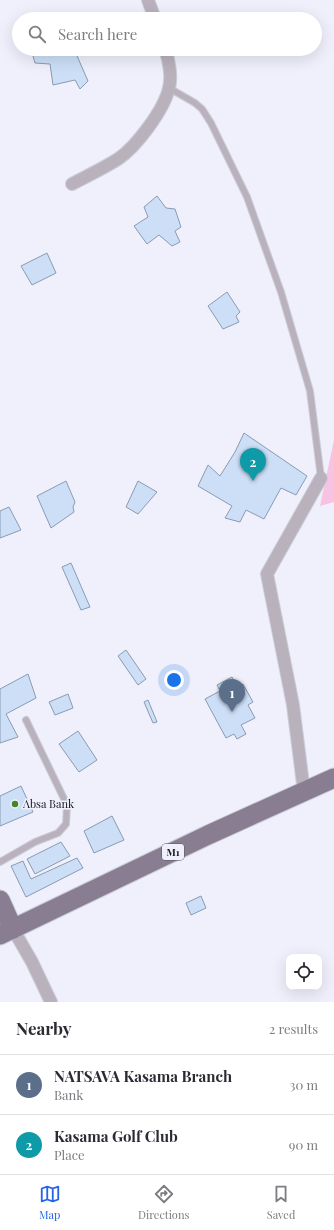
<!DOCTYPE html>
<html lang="en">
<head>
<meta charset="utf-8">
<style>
  body { margin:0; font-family:"Playfair Display",serif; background:#f2f2f3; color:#2b2b33 }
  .controls { position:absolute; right:12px; bottom:12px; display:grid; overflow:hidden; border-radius:8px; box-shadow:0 4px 16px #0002 }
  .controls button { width:36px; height:36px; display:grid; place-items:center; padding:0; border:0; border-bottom:1px solid #e1e1e2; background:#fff; color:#2b2b33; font:20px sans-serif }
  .you { position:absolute; left:174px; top:680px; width:14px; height:14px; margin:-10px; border:3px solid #fff; border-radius:50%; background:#1a73e8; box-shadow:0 0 0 6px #1a73e833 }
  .badge { display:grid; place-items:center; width:26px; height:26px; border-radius:50%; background:#2563eb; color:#fff; font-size:13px; font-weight:700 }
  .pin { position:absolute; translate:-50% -33px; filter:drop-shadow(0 1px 2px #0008) }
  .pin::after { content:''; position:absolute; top:21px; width:14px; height:12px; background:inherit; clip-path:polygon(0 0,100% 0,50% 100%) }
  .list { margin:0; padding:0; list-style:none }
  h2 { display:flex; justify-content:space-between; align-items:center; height:52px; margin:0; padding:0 16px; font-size:17px }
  h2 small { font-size:13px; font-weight:400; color:#7c7c81 }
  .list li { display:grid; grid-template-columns:26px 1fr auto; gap:12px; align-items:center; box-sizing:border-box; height:60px; padding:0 16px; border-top:1px solid #e1e1e2 }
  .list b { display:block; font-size:15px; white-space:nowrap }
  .list p { margin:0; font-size:13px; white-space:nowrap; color:#7c7c81 }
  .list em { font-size:13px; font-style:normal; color:#7c7c81 }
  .icon { flex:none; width:22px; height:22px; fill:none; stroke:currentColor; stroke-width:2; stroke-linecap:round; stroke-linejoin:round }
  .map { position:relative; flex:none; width:334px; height:1002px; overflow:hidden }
  .search { position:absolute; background:#fff; box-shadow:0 4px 16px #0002; left:12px; right:12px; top:12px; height:44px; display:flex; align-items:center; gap:10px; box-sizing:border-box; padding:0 14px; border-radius:22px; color:#7c7c81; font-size:15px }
  .sheet { height:172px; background:#fff }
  nav { display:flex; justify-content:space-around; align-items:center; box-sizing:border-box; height:56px; border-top:1px solid #e1e1e2; background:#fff; font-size:11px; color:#7c7c81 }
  nav a { display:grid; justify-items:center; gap:2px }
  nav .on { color:#2563eb }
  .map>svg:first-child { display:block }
  .green { fill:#f6c3e3 }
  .building { fill:#ccdff7; stroke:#8a9bb2 }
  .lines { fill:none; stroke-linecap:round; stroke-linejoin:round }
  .service-casing { stroke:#cccdd9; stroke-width:8 }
  .minor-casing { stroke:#cccdd9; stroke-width:14 }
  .primary-casing { stroke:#cccdd9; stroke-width:21 }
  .service { stroke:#b9b2bd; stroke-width:6 }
  .minor { stroke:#b9b2bd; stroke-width:12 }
  .primary { stroke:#897d91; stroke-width:19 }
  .poi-dot { fill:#42862b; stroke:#eff0fc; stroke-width:1.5 }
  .labels { text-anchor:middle; stroke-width:3; stroke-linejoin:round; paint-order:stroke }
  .shield { fill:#eff0fc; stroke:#565762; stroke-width:1 }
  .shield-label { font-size:10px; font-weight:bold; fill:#151620 }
  .poi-label { font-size:11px; fill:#151620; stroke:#eff0fc; text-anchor:start }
</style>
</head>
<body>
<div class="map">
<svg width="334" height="1002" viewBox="0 0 334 1002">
  <rect width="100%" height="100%" fill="#eff0fc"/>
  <!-- green -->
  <path class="green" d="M 334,440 L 334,502 L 320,506 Z"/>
  <!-- building -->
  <path class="building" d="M 49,49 L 74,49 L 88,81 L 80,89 L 75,80 L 53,85 L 50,64 L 35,63 L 33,56 Z
    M 157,196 L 166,208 L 175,209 L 181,227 L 175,231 L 180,242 L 172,246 L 159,235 L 147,244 L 134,226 L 148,217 L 144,207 Z
    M 47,253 L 56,273 L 32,285 L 21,266 Z
    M 227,292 L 240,312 L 236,316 L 239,322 L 223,329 L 208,306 Z
    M 244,433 L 307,476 L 296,495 L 281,488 L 264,519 L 246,510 L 240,522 L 225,518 L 232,506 L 198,486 L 208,465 L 220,476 L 235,452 Z
    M 66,481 L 75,502 L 73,507 L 74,512 L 51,528 L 37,496 Z
    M 138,481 L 157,492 L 138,514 L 126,507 Z
    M 9,507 L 21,530 L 0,538 L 0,511 Z
    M 71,563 L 90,607 L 81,610 L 62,567 Z
    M 126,650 L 146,679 L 138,685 L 118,656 Z
    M 28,674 L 36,698 L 6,714 L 18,737 L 0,743 L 0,689 Z
    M 232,677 L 237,687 L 243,684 L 253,702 L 248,705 L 255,718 L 241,725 L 246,734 L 237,739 L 234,734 L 226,738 L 205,699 L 220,691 L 217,685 Z
    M 68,694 L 73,708 L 55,715 L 49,702 Z
    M 148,700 L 157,722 L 153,723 L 144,702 Z
    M 78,731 L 97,760 L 79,772 L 59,744 Z
    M 21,786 L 33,812 L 0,826 L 0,796 Z
    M 112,816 L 124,840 L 94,853 L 84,831 Z
    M 61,842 L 70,856 L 35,874 L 27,859 Z
    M 77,858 L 83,868 L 26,897 L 11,866 L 23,861 L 31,879 Z
    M 201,896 L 206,908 L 191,915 L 186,903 Z"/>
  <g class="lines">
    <!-- service casing -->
    <g class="service-casing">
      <path id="service" d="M 169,88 L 195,103 L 202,109 L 211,123 L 247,197 L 281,292 L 310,391 L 321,478
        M 0,862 L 35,842 L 58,833 L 66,824 L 67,805 L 26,720"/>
    </g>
    <!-- minor casing -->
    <g class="minor-casing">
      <path id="minor" d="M 148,0 L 155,19
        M 72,184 C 87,176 104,168 118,159 C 136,147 164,110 169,88 C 172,77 169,60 165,49
        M 304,792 L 293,705 L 267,574 L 321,478
        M 13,929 L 32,962 L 51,1002"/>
    </g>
    <!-- primary casing -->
    <g class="primary-casing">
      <path id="primary" d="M 0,900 L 13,929
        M 0,935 L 208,835 L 334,778"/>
    </g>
    <!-- service -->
    <use href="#service" class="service"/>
    <!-- minor -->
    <use href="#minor" class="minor"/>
    <!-- primary -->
    <use href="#primary" class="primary"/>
  </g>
  <!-- markers -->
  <circle class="poi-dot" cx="15" cy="804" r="4"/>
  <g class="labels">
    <!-- shield labels -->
    <rect class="shield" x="162" y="844" width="22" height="16" rx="3"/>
    <g class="shield-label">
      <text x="173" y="856">M1</text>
    </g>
    <!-- poi labels -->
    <g class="poi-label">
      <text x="23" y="808">Absa Bank</text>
    </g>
  </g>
</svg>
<div class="controls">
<button><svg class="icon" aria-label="locate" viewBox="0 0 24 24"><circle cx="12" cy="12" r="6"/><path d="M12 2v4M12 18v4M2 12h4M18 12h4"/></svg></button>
</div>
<div class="you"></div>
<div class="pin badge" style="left:232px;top:712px;background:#5c6f8a">1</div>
<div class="pin badge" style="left:253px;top:481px;background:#0f9aa8">2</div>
<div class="search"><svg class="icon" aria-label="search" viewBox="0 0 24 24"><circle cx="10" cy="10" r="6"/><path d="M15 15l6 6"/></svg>Search here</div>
</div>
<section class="sheet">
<h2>Nearby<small>2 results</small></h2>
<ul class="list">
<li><span class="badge" style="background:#5c6f8a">1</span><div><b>NATSAVA Kasama Branch</b><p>Bank</p></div><em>30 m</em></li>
<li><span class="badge" style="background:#0f9aa8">2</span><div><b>Kasama Golf Club</b><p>Place</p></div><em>90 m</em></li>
</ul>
</section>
<nav>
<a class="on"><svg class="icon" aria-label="map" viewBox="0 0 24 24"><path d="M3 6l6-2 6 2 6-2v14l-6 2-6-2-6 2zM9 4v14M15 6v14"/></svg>Map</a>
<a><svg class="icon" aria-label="directions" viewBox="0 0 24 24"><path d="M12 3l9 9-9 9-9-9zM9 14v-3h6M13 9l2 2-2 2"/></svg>Directions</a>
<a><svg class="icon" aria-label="saved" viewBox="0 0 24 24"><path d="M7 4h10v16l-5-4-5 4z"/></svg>Saved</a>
</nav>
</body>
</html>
